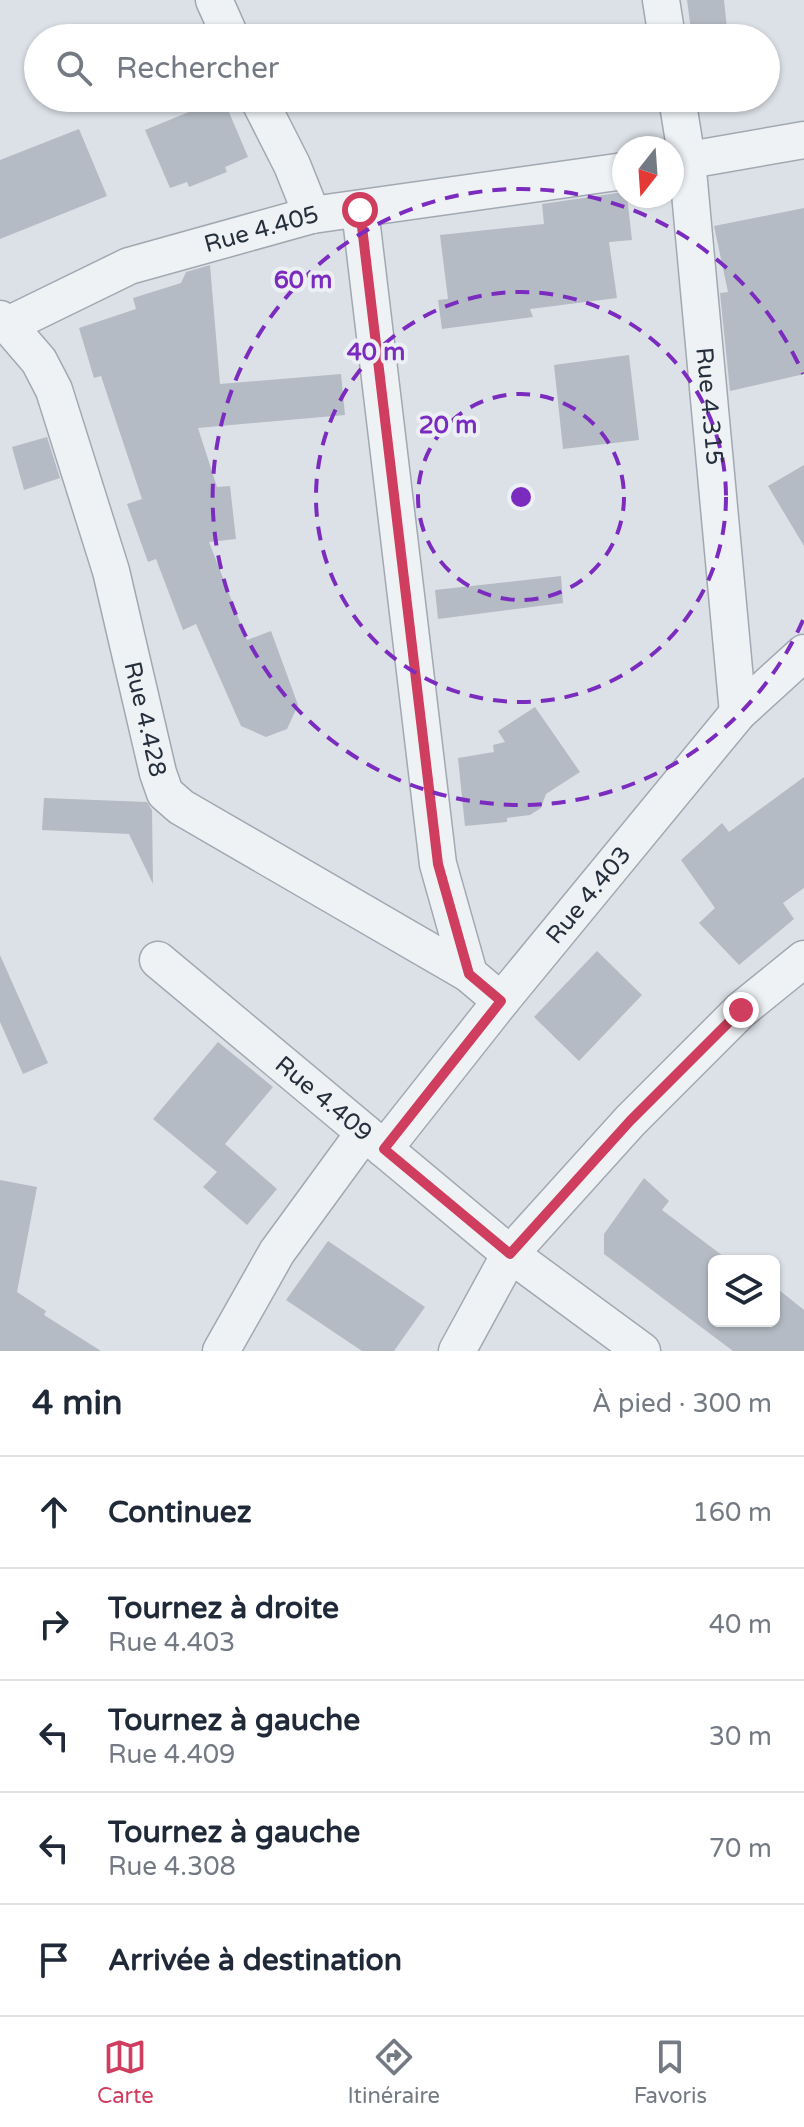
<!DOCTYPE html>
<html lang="fr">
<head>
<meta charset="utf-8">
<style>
  body { margin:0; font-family:"Varela Round",sans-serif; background:#f6f6f7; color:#1f2937 }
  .controls { position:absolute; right:24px; bottom:24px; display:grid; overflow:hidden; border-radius:12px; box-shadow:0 2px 6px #0004 }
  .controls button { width:72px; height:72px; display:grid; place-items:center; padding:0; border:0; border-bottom:2px solid #e0e1e3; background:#fff; color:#1f2937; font:40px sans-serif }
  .compass { position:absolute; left:612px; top:136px; width:72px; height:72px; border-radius:50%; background:#fff; box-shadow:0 2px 6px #0004; rotate:197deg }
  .stop { position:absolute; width:24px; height:24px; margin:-18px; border:6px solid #cf3e5e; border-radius:50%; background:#fff }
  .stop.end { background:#cf3e5e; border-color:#fff; box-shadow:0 2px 8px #0008 }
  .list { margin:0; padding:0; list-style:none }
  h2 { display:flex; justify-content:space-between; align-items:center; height:104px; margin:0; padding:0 32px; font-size:34px }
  h2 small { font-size:26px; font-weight:400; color:#747a83 }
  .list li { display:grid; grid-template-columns:52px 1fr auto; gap:24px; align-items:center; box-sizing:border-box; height:112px; padding:0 32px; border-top:2px solid #e0e1e3 }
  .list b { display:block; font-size:30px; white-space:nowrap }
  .list p { margin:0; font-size:26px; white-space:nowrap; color:#747a83 }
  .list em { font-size:26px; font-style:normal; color:#747a83 }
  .icon { flex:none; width:44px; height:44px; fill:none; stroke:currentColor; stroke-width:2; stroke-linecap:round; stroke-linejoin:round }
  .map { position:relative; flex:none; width:804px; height:1351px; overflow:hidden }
  .search { position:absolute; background:#fff; box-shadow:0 2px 6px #0004; left:24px; right:24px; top:24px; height:88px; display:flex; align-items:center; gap:20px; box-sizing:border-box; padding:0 28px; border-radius:44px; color:#747a83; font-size:30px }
  .sheet { height:664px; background:#fff }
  nav { display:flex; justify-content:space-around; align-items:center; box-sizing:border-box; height:112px; border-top:2px solid #e0e1e3; background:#fff; font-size:22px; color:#747a83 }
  nav a { display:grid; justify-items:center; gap:4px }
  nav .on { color:#cf3e5e }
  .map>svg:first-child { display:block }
  .building { fill:#b4bbc4 }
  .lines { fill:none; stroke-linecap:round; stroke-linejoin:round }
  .minor-casing { stroke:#a2a8b1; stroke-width:39 }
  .minor { stroke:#eff2f5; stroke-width:36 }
  .route { stroke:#cf3e5e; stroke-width:10 }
  .ring { fill:none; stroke:#7b2cbf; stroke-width:4; stroke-dasharray:14 10 }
  .labels { text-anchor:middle; stroke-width:8; stroke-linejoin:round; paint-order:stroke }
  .street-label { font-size:24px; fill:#26303d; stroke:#ecf0f5 }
  .centre { fill:#7b2cbf; stroke:#ecf0f5; stroke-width:4 }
  .ring-label { font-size:24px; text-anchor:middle; font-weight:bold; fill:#7b2cbf; stroke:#ecf0f5; stroke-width:8; stroke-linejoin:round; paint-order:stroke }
</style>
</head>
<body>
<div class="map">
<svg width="804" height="1351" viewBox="0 0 804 1351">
  <rect width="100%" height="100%" fill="#dce1e7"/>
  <!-- building -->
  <path class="building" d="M 687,0 L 724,0 L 728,38 L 692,38 Z
    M 223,98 L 248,157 L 225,167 L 227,172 L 189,187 L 187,182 L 170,188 L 145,130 Z
    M 79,129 L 107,196 L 0,239 L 0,160 Z
    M 624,192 L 624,196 L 627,196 L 632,240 L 609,242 L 617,298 L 530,309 L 533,317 L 442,329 L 438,300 L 448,299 L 440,235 L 544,224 L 542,204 Z
    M 804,208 L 804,374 L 730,391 L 720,293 L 728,292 L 714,226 Z
    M 210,265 L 220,384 L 341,374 L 345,415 L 198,428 L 217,487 L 230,486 L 236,539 L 209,542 L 247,640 L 271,631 L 298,705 L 287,729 L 266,737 L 241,726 L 196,624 L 183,630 L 156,559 L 148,562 L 127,504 L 142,499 L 101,376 L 94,378 L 79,328 L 136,309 L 133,298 L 181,283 L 186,272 Z
    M 629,355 L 639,440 L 563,449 L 554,365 Z
    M 47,437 L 60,478 L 24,490 L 12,447 Z
    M 804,465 L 804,546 L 768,486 Z
    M 561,576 L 563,603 L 438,619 L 435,590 Z
    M 535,707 L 580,772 L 546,794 L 541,808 L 530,815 L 507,818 L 507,822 L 465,826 L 458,758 L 494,752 L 493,745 L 505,742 L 498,731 Z
    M 804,777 L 804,888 L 783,903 L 794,919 L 739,965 L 699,923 L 715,908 L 681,860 L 722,823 L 729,832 Z
    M 44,798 L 147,802 L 152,810 L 153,884 L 129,834 L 42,830 Z
    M 597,951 L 642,995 L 579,1061 L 534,1017 Z
    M 0,955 L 48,1063 L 23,1074 L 0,1022 Z
    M 218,1042 L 273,1087 L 225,1144 L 277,1189 L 247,1225 L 203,1187 L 217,1172 L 153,1119 Z
    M 644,1178 L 669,1201 L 662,1210 L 723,1256 L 719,1261 L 714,1261 L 714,1321 L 774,1321 L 774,1286 L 804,1310 L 804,1351 L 733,1351 L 604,1254 L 604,1234 Z
    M 0,1180 L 37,1187 L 17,1292 L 46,1311 L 44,1315 L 101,1351 L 0,1351 Z
    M 328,1241 L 425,1307 L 394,1351 L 362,1351 L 286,1300 Z"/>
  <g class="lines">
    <!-- minor casing -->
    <g class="minor-casing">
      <g id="minor">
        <path d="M 214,0 L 231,38"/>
        <path d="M 661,0 L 667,38"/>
        <path d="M 258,98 L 292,165 L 312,215"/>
        <path id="s1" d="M 677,98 L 687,160 L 738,713"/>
        <path d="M 672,163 L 804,140"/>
        <path d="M 360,210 L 438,864 L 469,974"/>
        <path id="s2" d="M 0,319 L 8,325 L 39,361 L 54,390 L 111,571 L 158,773 L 165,793 L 181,807 L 469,974 L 501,1001"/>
        <path id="s3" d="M 8,325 L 129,266 L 312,215 L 624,171"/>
        <path id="s4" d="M 158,960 L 510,1254 L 642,1351"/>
        <path id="s5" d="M 384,1149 L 501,1001 L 738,713 L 804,653"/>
        <path d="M 221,1351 L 277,1252 L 364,1133"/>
        <path d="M 457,1351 L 510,1254 L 630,1121 L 741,1010 L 804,959"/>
      </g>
    </g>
    <!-- minor -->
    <use href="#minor" class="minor"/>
  </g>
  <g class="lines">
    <!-- route -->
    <path class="route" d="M 360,210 L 438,864 L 469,974 L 501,1001 L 384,1149 L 510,1254 L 630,1121 L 741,1010"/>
  </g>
  <!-- distance rings -->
  <g class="ring">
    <circle cx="521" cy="497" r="103"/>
    <circle cx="521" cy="497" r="205"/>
    <path d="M803 620A308 308 0 1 1 803 374"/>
  </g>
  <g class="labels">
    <!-- street labels -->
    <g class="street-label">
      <text dy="8" stroke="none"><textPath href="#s3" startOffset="272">Rue 4.405</textPath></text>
      <text dy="8" stroke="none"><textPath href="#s1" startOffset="310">Rue 4.315</textPath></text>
      <text dy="8" stroke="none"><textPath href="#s2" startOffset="432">Rue 4.428</textPath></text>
      <text dy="8" stroke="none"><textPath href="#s5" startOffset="326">Rue 4.403</textPath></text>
      <text dy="8" stroke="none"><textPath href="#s4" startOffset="216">Rue 4.409</textPath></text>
    </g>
  </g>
  <circle cx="521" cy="497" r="12" class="centre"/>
  <g class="ring-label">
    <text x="303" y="288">60 m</text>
    <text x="376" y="360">40 m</text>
    <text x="448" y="433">20 m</text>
  </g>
</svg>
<div class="controls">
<button><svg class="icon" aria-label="layers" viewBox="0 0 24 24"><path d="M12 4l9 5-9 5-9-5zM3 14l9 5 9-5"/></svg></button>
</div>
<svg class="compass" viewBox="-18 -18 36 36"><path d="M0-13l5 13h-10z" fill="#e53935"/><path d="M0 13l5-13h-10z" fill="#747a83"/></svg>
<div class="stop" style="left:360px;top:210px"></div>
<div class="stop end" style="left:741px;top:1010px"></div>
<div class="search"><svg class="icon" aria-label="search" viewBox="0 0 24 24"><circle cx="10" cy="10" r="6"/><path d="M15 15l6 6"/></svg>Rechercher</div>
</div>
<section class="sheet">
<h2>4 min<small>À pied · 300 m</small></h2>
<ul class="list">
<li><svg class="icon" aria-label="ahead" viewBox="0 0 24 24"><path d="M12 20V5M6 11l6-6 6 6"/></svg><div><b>Continuez</b></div><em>160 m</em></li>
<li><svg class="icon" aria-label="right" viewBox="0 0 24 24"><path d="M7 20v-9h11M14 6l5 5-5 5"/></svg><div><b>Tournez à droite</b><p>Rue 4.403</p></div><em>40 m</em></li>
<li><svg class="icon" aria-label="left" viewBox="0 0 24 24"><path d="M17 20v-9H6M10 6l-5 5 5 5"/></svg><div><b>Tournez à gauche</b><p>Rue 4.409</p></div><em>30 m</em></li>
<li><svg class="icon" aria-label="left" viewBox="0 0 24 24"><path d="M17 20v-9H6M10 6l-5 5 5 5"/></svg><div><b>Tournez à gauche</b><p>Rue 4.308</p></div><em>70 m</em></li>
<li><svg class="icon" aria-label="arrive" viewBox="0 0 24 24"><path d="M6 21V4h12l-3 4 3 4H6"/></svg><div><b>Arrivée à destination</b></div></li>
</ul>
</section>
<nav>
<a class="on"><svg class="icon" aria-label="map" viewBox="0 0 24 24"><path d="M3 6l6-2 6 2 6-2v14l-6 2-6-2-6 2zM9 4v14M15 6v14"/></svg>Carte</a>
<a><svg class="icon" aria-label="directions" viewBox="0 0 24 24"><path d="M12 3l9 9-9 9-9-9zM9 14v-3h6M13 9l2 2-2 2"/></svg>Itinéraire</a>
<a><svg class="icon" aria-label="saved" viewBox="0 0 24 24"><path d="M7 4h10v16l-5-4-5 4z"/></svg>Favoris</a>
</nav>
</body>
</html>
